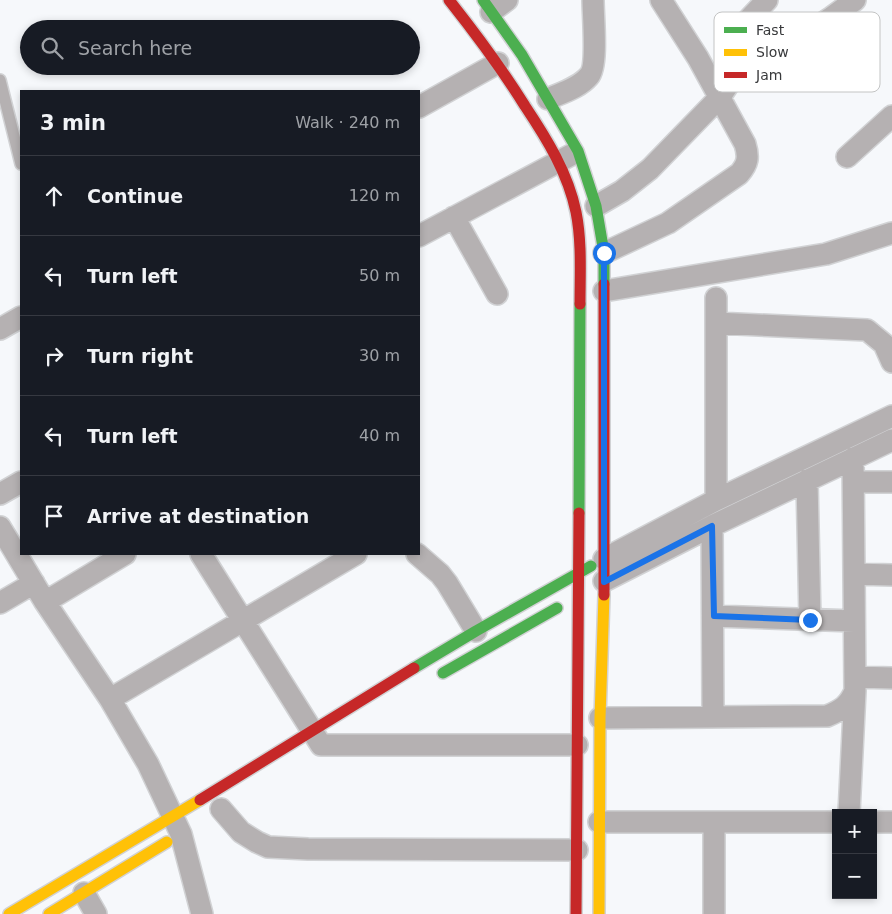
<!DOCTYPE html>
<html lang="en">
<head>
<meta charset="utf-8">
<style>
  body { margin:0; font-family:"DejaVu Sans",sans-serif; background:#242831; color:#f1f3f6 }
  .controls { position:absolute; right:15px; bottom:15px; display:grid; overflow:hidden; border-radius:0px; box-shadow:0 2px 8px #0003 }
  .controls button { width:45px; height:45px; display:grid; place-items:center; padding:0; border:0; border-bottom:1px solid #363941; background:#171b24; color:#f1f3f6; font:25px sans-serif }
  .stop { position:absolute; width:15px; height:15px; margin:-11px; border:4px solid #1a73e8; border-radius:50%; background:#fff }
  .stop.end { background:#1a73e8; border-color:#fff; box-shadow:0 1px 5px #0008 }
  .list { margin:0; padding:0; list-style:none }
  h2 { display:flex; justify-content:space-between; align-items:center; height:65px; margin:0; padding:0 20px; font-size:21px }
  h2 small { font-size:16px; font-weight:400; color:#9ea1a6 }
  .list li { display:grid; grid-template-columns:32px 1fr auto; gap:15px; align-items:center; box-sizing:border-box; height:80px; padding:0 20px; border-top:1px solid #363941 }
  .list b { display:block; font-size:19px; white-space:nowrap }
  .list em { font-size:16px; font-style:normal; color:#9ea1a6 }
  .icon { flex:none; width:28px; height:28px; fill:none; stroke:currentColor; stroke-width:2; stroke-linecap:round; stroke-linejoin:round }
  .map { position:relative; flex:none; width:892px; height:914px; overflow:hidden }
  .search { position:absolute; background:#171b24; box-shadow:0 2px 8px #0003; left:20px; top:20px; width:400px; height:55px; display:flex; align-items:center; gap:12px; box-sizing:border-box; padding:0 18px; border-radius:28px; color:#9ea1a6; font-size:19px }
  .panel { position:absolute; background:#171b24; box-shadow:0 2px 8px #0003; left:20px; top:90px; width:400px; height:465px; border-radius:0px }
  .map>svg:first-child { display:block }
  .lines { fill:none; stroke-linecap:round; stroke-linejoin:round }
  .lane-casing { stroke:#d1d2d4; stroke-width:14 }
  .street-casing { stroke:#d1d2d4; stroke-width:24 }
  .fast-casing { stroke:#d1d2d4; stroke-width:14 }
  .slow-casing { stroke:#d1d2d4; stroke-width:14 }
  .jam-casing { stroke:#d1d2d4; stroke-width:14 }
  .lane { stroke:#b5b1b2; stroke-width:11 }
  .street { stroke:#b5b1b2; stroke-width:21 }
  .fast { stroke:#4caf50; stroke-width:11 }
  .slow { stroke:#ffc107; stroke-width:11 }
  .jam { stroke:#c62828; stroke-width:11 }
  .route { stroke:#1a73e8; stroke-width:6 }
  .key { fill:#fff; stroke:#c3c4c4; stroke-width:1 }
  .key-label { font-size:14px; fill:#38393b }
</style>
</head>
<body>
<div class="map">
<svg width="892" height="914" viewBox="0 0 892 914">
  <rect width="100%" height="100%" fill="#f6f8fb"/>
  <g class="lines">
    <!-- lane casing -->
    <g class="lane-casing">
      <path id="lane" d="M 0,80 L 21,164"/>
    </g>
    <!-- street casing -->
    <g class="street-casing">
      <path id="street" d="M 491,12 L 507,0
        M 732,72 L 747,79 L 756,80 L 805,35 L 832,17 L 855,0
        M 548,99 C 561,93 579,88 589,76 C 598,66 593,16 593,0
        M 419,107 L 498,63
        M 847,157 L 892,116
        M 596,206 L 622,191 L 650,169 L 720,97 L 730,82 L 732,72 L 729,51 L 732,37 L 767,0
        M 454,217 L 497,294
        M 419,236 L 571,155
        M 604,253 L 668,223 L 739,174 C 748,164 749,157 745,144 L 698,58 L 661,0
        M 604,291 L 826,254 L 892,233
        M 716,298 L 716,500
        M 716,323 L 867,330 L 884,344 L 892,362
        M 0,329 L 21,317
        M 807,480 L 810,620
        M 854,482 L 892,482
        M 0,494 L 21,482
        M 712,526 L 713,717
        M 0,527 L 45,602 L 110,699 L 148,764 L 181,834 L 202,914
        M 201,554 L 321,745 L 577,745
        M 417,554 L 440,574 L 447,583 L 476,631
        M 604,559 L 716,500 L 892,416
        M 855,574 L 892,575
        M 604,581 L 712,526 L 892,440
        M 45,602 L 125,554
        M 0,603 L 34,583
        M 714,616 L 854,621
        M 856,677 L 892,678
        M 110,699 L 356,554
        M 600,718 L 827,716 C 842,710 849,705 855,691 L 853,458
        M 221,809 L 241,832 L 257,842 L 268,847 L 308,849 L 577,850
        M 849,813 L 855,691
        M 599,822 L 836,822
        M 714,822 L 714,914
        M 873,822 L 892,822
        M 84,893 L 96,914"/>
    </g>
    <!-- fast casing -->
    <g class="fast-casing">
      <path id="fast" d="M 483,0 L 522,55 L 578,151 L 596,206 L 604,253 L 604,284
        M 579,513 L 580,304
        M 414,668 L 476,631 L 591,566
        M 443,673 L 557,608"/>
    </g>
    <!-- slow casing -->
    <g class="slow-casing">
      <path id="slow" d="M 9,914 L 200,800
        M 49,914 L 167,842
        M 599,914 L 600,718 L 604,595"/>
    </g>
    <!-- jam casing -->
    <g class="jam-casing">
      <path id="jam" d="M 449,0 C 476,34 502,69 525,106 C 547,139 568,173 576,212 C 582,242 580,274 580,304
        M 604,595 L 604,284
        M 200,800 L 414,668
        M 576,914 L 579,513"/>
    </g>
    <!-- lane -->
    <use href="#lane" class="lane"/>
    <!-- street -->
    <use href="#street" class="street"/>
    <!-- fast -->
    <use href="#fast" class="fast"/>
    <!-- slow -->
    <use href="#slow" class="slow"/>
    <!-- jam -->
    <use href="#jam" class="jam"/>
  </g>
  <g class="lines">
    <!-- route -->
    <path class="route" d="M 604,253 L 604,582 L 712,526 L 714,616 L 810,620"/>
  </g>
  <!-- legend -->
  <rect x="714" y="12" width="166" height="80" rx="8" class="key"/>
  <rect x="724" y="27" width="23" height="6" fill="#4caf50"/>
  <rect x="724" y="49" width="23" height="7" fill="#ffc107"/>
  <rect x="724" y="72" width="23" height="6" fill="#c62828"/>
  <g class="key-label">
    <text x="756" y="35">Fast</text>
    <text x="756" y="57">Slow</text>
    <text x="756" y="80">Jam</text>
  </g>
</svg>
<div class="controls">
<button>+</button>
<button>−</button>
</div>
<div class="stop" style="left:604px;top:253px"></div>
<div class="stop end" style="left:810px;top:620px"></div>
<div class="search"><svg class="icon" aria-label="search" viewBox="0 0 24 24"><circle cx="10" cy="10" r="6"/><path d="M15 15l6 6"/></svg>Search here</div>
<section class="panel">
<h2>3 min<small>Walk · 240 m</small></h2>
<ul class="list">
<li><svg class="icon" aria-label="ahead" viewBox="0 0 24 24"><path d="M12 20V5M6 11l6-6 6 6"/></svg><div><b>Continue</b></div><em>120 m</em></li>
<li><svg class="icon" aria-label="left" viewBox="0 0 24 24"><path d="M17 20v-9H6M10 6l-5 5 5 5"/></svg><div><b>Turn left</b></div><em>50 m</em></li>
<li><svg class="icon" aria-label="right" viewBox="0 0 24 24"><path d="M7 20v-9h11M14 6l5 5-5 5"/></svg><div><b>Turn right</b></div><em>30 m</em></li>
<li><svg class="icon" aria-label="left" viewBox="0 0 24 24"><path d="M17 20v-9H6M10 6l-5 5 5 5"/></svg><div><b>Turn left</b></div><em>40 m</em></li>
<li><svg class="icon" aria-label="arrive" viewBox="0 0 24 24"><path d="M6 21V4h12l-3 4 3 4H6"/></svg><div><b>Arrive at destination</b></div></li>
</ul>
</section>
</div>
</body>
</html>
